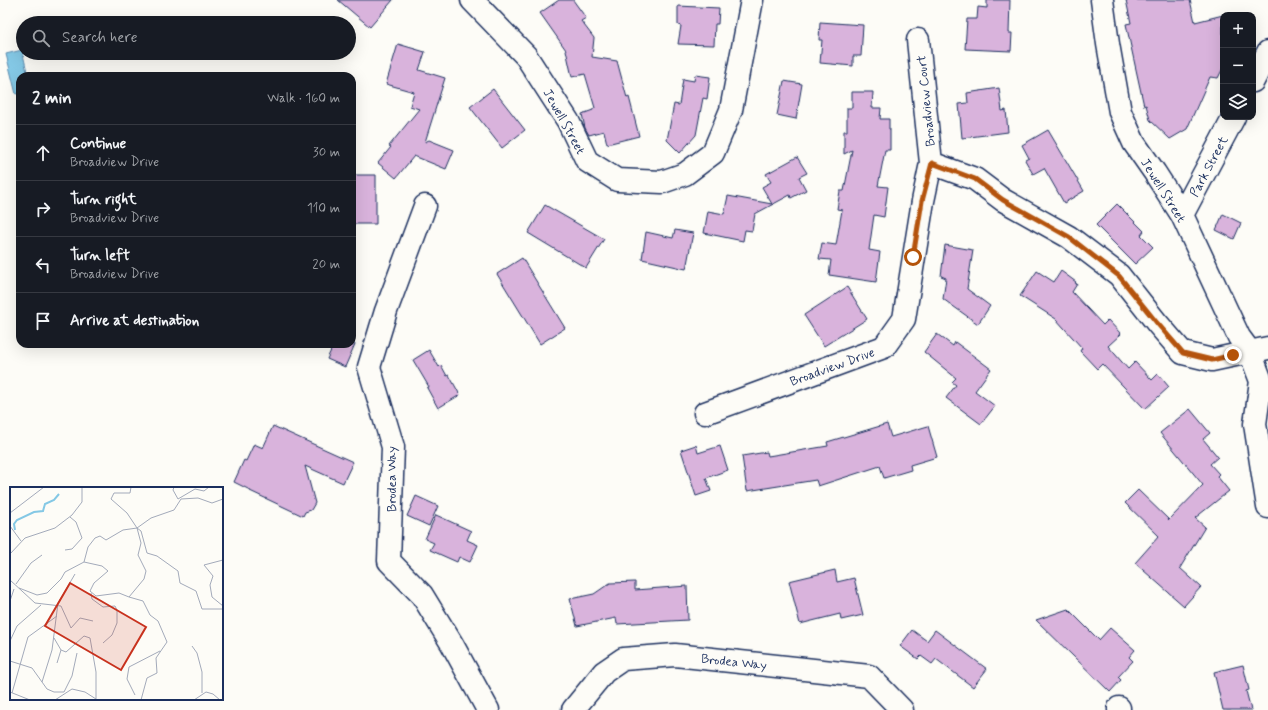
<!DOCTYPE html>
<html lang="en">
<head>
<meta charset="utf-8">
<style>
  body { margin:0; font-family:Mynerve,sans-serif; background:#20242c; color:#f1f3f6 }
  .controls { position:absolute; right:12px; top:12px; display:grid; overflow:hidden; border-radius:8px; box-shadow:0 4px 16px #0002 }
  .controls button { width:36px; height:36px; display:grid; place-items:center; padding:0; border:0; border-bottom:1px solid #363941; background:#171b24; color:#f1f3f6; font:20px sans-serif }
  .stop { position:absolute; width:12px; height:12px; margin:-9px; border:3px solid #b45309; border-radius:50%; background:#fff }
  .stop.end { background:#b45309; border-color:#fff; box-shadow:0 1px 4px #0008 }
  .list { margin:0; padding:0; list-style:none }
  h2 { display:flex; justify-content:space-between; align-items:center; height:52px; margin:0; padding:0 16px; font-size:17px }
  h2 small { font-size:13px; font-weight:400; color:#9ea1a6 }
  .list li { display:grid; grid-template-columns:26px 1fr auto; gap:12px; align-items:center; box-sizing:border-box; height:56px; padding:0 16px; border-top:1px solid #363941 }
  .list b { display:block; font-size:15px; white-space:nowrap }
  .list p { margin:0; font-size:13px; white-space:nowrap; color:#9ea1a6 }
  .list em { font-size:13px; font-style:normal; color:#9ea1a6 }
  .icon { flex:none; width:22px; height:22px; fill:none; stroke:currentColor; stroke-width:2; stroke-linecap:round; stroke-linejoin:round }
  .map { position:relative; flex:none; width:1268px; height:710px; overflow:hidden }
  .search { position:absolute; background:#171b24; box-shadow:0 4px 16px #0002; left:16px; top:16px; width:340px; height:44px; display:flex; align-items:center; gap:10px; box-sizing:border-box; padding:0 14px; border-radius:22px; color:#9ea1a6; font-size:15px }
  .panel { position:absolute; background:#171b24; box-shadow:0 4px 16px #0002; left:16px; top:72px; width:340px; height:276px; border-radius:12px }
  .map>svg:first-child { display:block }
  .water { fill:#84c8e5; stroke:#5a8baf }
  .building { fill:#d9b3dc; stroke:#1b2f5e }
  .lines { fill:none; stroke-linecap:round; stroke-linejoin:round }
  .minor-casing { stroke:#1b2f5e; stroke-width:25 }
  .minor { stroke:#fdfcf7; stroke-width:22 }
  .route { stroke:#b45309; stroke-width:5 }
  .labels { text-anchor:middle; stroke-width:4; stroke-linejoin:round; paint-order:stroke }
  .street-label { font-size:13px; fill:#1b2f5e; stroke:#fdfcf7 }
  .inset-river { fill:none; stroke:#84c8e5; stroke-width:2 }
  .inset-road { fill:none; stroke:#a3aaba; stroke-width:1 }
  .view { fill:#c8321e; fill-opacity:0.15; stroke:#c8321e; stroke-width:2 }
  .inset-edge { fill:none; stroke:#1b2f5e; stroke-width:2 }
</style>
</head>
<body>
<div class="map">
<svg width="1268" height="710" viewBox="0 0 1268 710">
  <rect width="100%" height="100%" fill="#fdfcf7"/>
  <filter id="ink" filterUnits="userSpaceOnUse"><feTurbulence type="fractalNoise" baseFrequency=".025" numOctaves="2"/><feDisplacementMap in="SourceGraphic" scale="8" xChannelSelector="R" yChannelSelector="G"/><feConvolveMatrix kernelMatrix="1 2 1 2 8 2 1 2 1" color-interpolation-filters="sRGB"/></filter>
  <g filter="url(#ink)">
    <!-- water -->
    <path class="water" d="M 22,50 L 28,76 L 20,76 L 20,93 L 16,94 L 6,54 Z"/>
    <!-- building -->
    <path class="building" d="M 338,0 L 393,0 L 370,27 Z
      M 559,0 L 573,0 L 586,18 L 581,21 L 594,38 L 592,57 L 617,61 L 627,98 L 629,97 L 639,136 L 607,144 L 604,131 L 589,135 L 585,128 L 582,114 L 593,110 L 593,109 L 595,108 L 585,74 L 572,77 L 566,50 L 540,13 Z
      M 987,0 L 1010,0 L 1009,33 L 1012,33 L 1011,51 L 965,49 L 967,19 L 977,19 L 978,7 L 987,8 Z
      M 1126,0 L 1190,0 L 1195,22 L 1223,15 L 1223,68 L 1218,78 L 1210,77 L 1187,129 L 1170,139 L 1150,120 L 1146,105 L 1144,106 L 1126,24 L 1131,23 Z
      M 678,6 L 719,8 L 718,24 L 715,24 L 714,45 L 678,44 L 681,26 L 678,25 Z
      M 820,22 L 863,25 L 861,56 L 853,56 L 853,66 L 820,63 L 822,40 L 819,40 Z
      M 398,44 L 425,52 L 419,70 L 445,78 L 425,142 L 429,140 L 454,150 L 446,169 L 414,156 L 396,178 L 378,163 L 391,147 L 389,146 L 419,109 L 410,106 L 414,92 L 386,84 Z
      M 695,75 L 710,77 L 707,99 L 703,98 L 696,135 L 680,153 L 667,140 L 674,104 L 679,105 L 683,79 L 694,81 Z
      M 784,81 L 802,84 L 796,119 L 777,115 Z
      M 999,88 L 1002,111 L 1006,110 L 1008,132 L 962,138 L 959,104 L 968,103 L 967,93 Z
      M 493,89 L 525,130 L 502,148 L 470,107 Z
      M 852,92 L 873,92 L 872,108 L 881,108 L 880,119 L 889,119 L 889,129 L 890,129 L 890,150 L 885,150 L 878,186 L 888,187 L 884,217 L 874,215 L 869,250 L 880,252 L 876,282 L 829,275 L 831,260 L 819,259 L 822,243 L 836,245 L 842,210 L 837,209 L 840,191 L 844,191 L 852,150 L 844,154 L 844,131 L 847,131 L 847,108 L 852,108 Z
      M 1048,130 L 1084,191 L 1064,203 L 1044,168 L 1033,174 L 1025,160 L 1029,158 L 1022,145 Z
      M 797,157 L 807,173 L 799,177 L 806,190 L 791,198 L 790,195 L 755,214 L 752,231 L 745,230 L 743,241 L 704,233 L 708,211 L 724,214 L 728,196 L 772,204 L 762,187 L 771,182 L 766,174 Z
      M 352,175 L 376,175 L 376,224 L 352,224 Z
      M 1117,204 L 1144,231 L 1141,235 L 1153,247 L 1135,264 L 1096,225 Z
      M 545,205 L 604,239 L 586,268 L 528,233 Z
      M 1223,214 L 1241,223 L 1234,239 L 1216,230 Z
      M 675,230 L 693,233 L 686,269 L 642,259 L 646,232 L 673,238 Z
      M 945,245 L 973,250 L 967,289 L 990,306 L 978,324 L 943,299 L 946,278 L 941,276 Z
      M 522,258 L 565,328 L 540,344 L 497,274 Z
      M 1037,271 L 1054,282 L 1061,271 L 1076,282 L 1075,283 L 1077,284 L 1072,292 L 1103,325 L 1108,320 L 1121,334 L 1108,346 L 1128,369 L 1135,362 L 1152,380 L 1158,374 L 1169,387 L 1145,409 L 1102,364 L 1097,369 L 1080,351 L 1082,348 L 1056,319 L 1020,296 Z
      M 847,287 L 867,319 L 824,346 L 804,315 Z
      M 937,334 L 953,346 L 955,342 L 991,369 L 975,391 L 995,406 L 981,424 L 946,398 L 956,385 L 952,382 L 956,378 L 924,352 Z
      M 334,344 L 355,344 L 345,367 L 327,359 Z
      M 429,350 L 439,367 L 441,365 L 447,376 L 449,375 L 460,395 L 438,408 L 427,388 L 429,387 L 413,360 Z
      M 1190,409 L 1210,433 L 1203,439 L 1218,457 L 1210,464 L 1219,474 L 1217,476 L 1229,491 L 1195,518 L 1205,527 L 1180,568 L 1201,587 L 1184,606 L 1135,563 L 1159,536 L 1125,503 L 1138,490 L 1169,520 L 1203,485 L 1160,433 Z
      M 887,424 L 891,437 L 928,426 L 937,457 L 910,465 L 911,470 L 884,478 L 880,466 L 818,486 L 816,480 L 747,491 L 742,456 L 767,452 L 768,456 L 828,446 L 827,442 Z
      M 273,426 L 353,462 L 343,483 L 305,466 L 315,503 L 311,510 L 305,512 L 303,516 L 250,491 L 250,490 L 234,482 L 244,460 L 246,461 L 254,444 L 263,448 Z
      M 696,445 L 698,453 L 720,446 L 728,470 L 706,478 L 711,491 L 696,496 L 681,450 Z
      M 416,496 L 438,506 L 429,526 L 407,516 Z
      M 436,515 L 471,531 L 467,540 L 478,545 L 470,562 L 459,557 L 457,562 L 430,550 L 434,543 L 425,539 Z
      M 835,570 L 837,582 L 854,578 L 863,615 L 841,620 L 840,614 L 800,624 L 789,581 Z
      M 635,582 L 635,590 L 687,586 L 688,620 L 617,624 L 616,618 L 577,626 L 570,599 L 594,594 L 610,583 Z
      M 1068,609 L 1099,640 L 1110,628 L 1135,650 L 1129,657 L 1133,661 L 1118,677 L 1121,680 L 1110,692 L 1036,620 Z
      M 912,630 L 927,641 L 935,630 L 987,669 L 973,687 L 936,659 L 932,664 L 921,656 L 918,659 L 900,646 Z
      M 1243,665 L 1249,690 L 1246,691 L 1251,710 L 1223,710 L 1214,672 Z"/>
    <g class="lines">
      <!-- minor casing -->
      <g class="minor-casing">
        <path id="minor" d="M 472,0 L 526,56 L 568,121 L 587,161 L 617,180 L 662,182 L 685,174 L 713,153 L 731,110 L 752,0
          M 1102,0 L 1108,44 L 1120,112 L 1134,143 L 1155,173 L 1182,215 L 1239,337 L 1250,352 L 1261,381 L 1255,424 L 1268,507
          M 918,40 L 931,163
          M 1253,81 L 1268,52
          M 425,206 L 386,311 L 369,367 L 393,447 L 389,561 L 422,595 L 452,644 L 488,710
          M 1182,215 L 1234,117
          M 705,413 L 884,347 L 904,319 L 923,201 L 931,163 L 975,179 L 1003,200 L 1069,237 L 1119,275 L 1157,323 L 1183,353 L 1212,360 L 1268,348
          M 1119,708 L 1119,710
          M 573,710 L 604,672 L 623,659 L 675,655 L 869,676 L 902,710"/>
      </g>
      <!-- minor -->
      <use href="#minor" class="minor"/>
    </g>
  </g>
  <g class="lines" filter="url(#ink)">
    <!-- route -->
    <path class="route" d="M 913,257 L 922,201 L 932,163 L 975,179 L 1003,200 L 1069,237 L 1119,276 L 1157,323 L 1183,353 L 1212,360 L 1233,355"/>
  </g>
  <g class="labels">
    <!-- street labels -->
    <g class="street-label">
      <text transform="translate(925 101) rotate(-96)" y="5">Broadview Court</text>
      <text transform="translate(565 121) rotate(61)" y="5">Jewell Street</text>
      <text transform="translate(1208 166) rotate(-62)" y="5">Park Street</text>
      <text transform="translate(1164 190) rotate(58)" y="5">Jewell Street</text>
      <text transform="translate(832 366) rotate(-20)" y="5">Broadview Drive</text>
      <text transform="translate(391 479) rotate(-90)" y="5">Brodea Way</text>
      <text transform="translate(734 661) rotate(6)" y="5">Brodea Way</text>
    </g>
  </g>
  <!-- overview -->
  <g transform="translate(10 487)">
    <rect width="213" height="213" fill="#fdfcf7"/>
    <path class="inset-river" d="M 5,43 L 4,37 L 7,33 L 24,25 L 33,24 L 35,17 L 44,13 L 49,7"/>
    <path class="inset-road" d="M 164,0 L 163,3 L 168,12M 168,12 L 185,2 L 194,4 L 199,0M 0,26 L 34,0M 0,39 L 11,54M 127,41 L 131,44 L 137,66 L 147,69 L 168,84 L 170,96 L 186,104 L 192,122 L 213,122M 55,63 L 62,62 L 72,51 L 66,35 L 60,30M 0,67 L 15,51 L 45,41 L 62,28 L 72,15 L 72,0M 213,73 L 194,78 L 203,89 L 200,98 L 202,110 L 213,119M 74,75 L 92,79 L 98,84 L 84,96 L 80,104M 0,93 L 25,116 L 51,119 L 61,141 L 70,131 L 83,134M 6,97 L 21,76 L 32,68M 9,101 L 27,108 L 37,106 L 51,92 L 55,85 L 74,75 L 78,60 L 85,51 L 90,49 L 96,53 L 113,43 L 127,41 L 141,31 L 164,23 L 171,12 L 188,11 L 202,16 L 213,12M 80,104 L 86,109 L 109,106 L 119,110 L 134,92 L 136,84 L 128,68 L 131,56 L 127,41 L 117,26 L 101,12 L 104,6 L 120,6 L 121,0M 81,106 L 82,112 L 93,120 L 105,119 L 107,123 L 107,136 L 102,148 L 93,156M 119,110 L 133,114 L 140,128 L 148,134 L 157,155 L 146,171 L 147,186 L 137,191 L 131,213M 0,114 L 4,102M 44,151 L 51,163 L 56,165 L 74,149 L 80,151 L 86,185 L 86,213M 0,154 L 7,139 L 31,118M 182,159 L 187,166 L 192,185 L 192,206M 0,174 L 22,181 L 37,202 L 44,205 L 54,205 L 62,189 L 67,166M 47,176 L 51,163M 32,195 L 42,163 L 48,116 L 65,87M 0,205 L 20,213M 2,206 L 18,150 L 47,129M 125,208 L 117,192 L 119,180 L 150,164M 45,213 L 62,202 L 75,205 L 86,212M 184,213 L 196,205 L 203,207 L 210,213"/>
    <path class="view" d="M 60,96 L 136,140 L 111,183 L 35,139 Z"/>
    <rect width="213" height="213" class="inset-edge"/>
  </g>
</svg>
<div class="controls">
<button>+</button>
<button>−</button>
<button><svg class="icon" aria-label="layers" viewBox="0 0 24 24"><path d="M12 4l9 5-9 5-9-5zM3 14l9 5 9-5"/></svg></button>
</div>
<div class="stop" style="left:913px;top:257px"></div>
<div class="stop end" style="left:1233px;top:355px"></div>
<div class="search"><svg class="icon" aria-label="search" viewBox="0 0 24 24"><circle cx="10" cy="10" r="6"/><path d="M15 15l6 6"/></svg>Search here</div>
<section class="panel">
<h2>2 min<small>Walk · 160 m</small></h2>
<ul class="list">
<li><svg class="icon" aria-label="ahead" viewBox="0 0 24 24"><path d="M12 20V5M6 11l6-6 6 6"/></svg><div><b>Continue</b><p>Broadview Drive</p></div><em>30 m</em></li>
<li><svg class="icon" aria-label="right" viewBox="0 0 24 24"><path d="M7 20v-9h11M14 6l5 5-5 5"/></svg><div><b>Turn right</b><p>Broadview Drive</p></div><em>110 m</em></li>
<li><svg class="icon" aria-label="left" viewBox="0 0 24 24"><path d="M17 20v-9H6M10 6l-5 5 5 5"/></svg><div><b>Turn left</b><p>Broadview Drive</p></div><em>20 m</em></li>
<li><svg class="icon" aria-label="arrive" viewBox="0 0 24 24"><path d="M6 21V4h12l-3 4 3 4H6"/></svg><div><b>Arrive at destination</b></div></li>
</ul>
</section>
</div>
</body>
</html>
